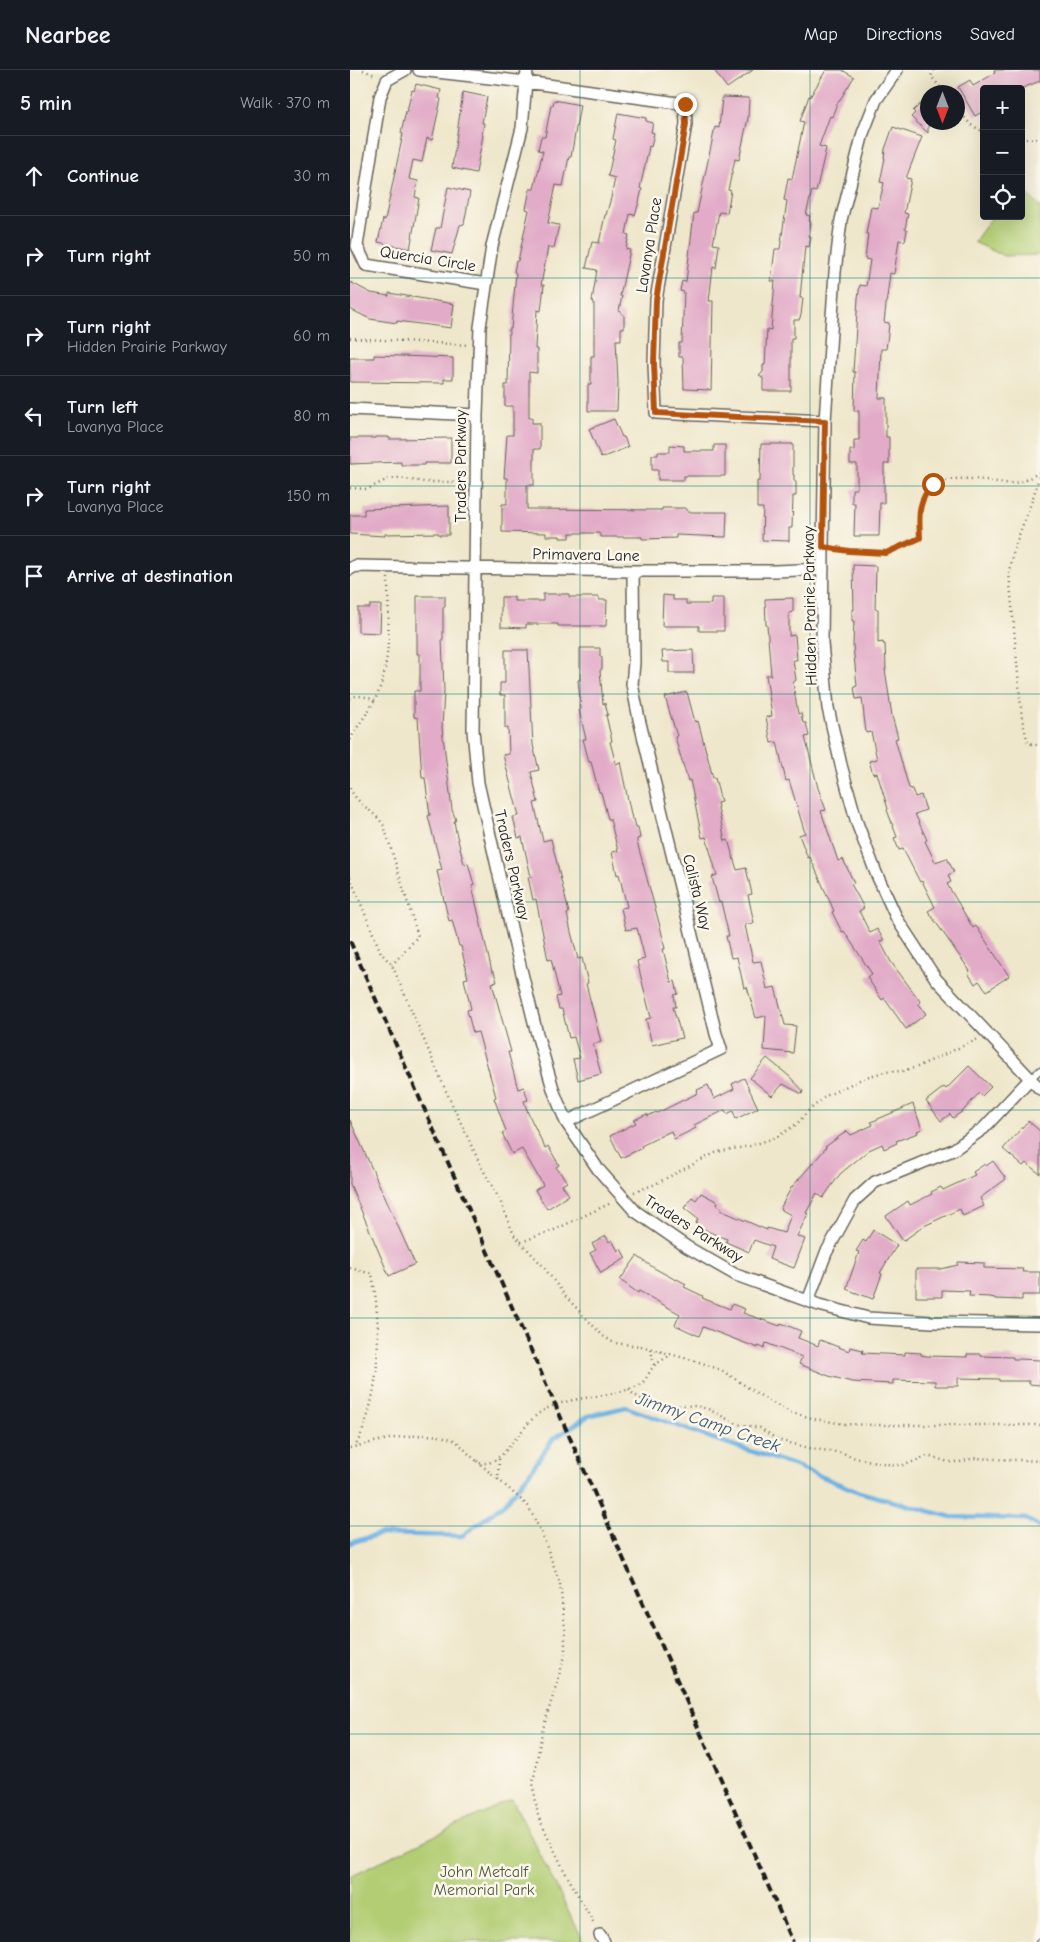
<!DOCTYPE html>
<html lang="en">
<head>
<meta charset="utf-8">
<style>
  body { margin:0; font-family:"Comic Neue",sans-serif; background:#242831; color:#f1f3f6 }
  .controls { position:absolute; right:15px; top:15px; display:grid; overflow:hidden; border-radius:5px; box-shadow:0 5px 20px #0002 }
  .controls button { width:45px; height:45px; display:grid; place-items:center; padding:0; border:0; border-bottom:1px solid #363941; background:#171b24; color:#f1f3f6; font:25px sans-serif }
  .compass { position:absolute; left:570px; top:15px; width:45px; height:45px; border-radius:50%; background:#171b24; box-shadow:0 5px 20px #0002; rotate:180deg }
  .stop { position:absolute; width:15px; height:15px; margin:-11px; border:4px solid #b45309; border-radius:50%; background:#fff }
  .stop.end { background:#b45309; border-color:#fff; box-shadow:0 1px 5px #0008 }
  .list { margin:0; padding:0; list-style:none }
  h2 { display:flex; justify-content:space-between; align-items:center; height:65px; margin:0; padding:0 20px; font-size:21px }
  h2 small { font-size:16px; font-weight:400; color:#9ea1a6 }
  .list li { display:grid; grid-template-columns:32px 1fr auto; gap:15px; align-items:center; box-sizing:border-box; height:80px; padding:0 20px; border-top:1px solid #363941 }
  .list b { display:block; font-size:19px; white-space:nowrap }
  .list p { margin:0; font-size:16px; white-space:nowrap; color:#9ea1a6 }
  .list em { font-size:16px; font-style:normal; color:#9ea1a6 }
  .icon { flex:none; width:28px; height:28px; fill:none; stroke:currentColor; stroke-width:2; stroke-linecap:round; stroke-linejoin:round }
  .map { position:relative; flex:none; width:690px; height:1872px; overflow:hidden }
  header { display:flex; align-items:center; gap:30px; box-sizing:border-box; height:70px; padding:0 25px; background:#171b24; border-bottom:1px solid #363941 }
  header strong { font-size:24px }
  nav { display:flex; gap:28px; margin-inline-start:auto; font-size:18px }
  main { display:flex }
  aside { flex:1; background:#171b24 }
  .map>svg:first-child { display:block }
  .green { fill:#b2cd73; stroke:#677448 }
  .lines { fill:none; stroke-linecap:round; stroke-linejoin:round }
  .stream { stroke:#6db1e3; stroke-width:4.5 }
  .building { fill:#e2acc8 }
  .service-casing { stroke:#666359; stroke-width:8 }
  .minor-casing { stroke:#666359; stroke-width:14 }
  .path { stroke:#666359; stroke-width:2.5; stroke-dasharray:1 4; stroke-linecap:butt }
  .service { stroke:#fff; stroke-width:5.5 }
  .minor { stroke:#fff; stroke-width:11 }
  .rail { stroke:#1c1c1c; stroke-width:4; stroke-dasharray:8 4; stroke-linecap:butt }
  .route { stroke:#b45309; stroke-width:6 }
  .grid { fill:none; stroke:#0f766e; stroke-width:1; stroke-opacity:0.55 }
  .labels { text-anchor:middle; stroke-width:5; stroke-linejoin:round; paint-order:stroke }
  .street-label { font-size:16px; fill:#1c1c1c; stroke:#fbf7ec }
  .park-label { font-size:16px; fill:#505a3a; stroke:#fbf7ec }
  .water-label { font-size:18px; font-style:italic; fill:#3c586c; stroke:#fbf7ec }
</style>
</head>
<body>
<header>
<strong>Nearbee</strong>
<nav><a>Map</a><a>Directions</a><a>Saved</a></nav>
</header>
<main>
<aside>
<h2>5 min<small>Walk · 370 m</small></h2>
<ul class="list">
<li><svg class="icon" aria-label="ahead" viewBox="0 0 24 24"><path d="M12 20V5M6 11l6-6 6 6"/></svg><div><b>Continue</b></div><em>30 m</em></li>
<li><svg class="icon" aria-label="right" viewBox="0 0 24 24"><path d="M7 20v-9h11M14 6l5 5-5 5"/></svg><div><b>Turn right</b></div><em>50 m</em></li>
<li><svg class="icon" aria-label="right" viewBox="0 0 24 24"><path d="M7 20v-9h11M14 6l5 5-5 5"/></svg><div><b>Turn right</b><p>Hidden Prairie Parkway</p></div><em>60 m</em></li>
<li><svg class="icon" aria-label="left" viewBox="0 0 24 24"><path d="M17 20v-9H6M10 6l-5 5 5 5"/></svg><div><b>Turn left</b><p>Lavanya Place</p></div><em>80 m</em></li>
<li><svg class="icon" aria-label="right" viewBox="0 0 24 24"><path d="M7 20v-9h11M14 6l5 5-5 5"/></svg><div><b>Turn right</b><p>Lavanya Place</p></div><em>150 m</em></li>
<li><svg class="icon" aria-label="arrive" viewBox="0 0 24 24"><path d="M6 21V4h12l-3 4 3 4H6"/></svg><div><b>Arrive at destination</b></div></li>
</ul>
</aside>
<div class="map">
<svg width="690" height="1872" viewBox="0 0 690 1872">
  <rect width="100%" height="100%" fill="#fbf7ec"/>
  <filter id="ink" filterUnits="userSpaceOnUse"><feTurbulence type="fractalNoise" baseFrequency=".02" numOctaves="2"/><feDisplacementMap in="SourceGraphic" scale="10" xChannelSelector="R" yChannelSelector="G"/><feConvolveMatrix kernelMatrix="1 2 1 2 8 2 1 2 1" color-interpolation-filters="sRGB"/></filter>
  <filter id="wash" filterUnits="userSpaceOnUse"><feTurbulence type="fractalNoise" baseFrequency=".0096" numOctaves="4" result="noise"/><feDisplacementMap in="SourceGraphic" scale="20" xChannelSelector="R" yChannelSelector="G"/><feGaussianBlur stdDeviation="1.12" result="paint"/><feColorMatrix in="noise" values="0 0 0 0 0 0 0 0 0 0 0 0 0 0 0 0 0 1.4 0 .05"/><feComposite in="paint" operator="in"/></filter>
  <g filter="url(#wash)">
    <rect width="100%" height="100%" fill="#efe7cb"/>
    <!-- green -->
    <path class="green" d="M 671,119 L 690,136 L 690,185 L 654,186 L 624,172 L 643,146 L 671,146 Z
      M 162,1729 L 234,1872 L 0,1872 L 0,1806 Z"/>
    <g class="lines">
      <!-- stream -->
      <path class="stream" d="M 0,1473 L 30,1464 L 112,1466 L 154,1434 L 178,1405 L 203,1369 L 238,1346 L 276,1337 L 361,1368 L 446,1396 L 509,1422 L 601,1447 L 676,1449 L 690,1457"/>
    </g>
    <g id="blocks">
      <!-- building -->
      <path class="building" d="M 364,0 L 403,0 L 377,18 Z
        M 476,0 L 492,0 L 504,7 L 486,36 L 482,47 L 480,46 L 469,76 L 476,78 L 466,122 L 462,121 L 456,145 L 460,146 L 459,151 L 461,152 L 459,166 L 461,167 L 459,177 L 455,176 L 450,228 L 453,228 L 451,245 L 449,250 L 444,250 L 444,268 L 441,268 L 441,321 L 413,321 L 413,308 L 409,306 L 413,302 L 413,295 L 415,295 L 417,259 L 421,260 L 425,211 L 421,211 L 425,179 L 430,179 L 437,131 L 434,130 L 438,108 L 442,109 L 454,52 L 450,51 L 459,26 L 460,27 Z
        M 644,0 L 690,0 L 690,11 L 670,19 L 634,19 L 634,41 L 625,46 L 608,17 L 620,10 L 623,16 L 645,3 Z
        M 66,14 L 91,20 L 89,28 L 91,29 L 82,70 L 77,68 L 72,92 L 63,90 L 59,109 L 68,111 L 65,127 L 69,128 L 60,179 L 28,172 L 33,149 L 35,150 L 53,64 L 51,63 L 56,41 L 57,41 L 62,20 L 64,21 Z
        M 113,22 L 137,27 L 132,53 L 134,53 L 132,65 L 133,65 L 126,103 L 102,98 Z
        M 372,27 L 399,28 L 398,48 L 389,90 L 385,89 L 378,120 L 381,121 L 377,143 L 369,142 L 363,174 L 369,175 L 366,198 L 363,197 L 359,231 L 363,231 L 361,320 L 334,319 L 333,287 L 329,287 L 329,273 L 332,273 L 334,222 L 330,221 L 332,211 L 336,212 L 344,143 L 347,143 L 365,57 L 369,58 Z
        M 578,27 L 578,63 L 561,47 L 565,43 L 563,41 Z
        M 204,30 L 230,35 L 221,87 L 219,87 L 213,116 L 206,115 L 198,153 L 209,155 L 204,178 L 198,177 L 191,215 L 194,215 L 191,241 L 187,240 L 185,279 L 187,279 L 187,303 L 179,302 L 179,348 L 182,348 L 182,353 L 190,353 L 190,379 L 184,379 L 184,415 L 177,415 L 177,439 L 312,440 L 312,438 L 336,438 L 338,442 L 377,442 L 376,467 L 326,465 L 326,468 L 292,469 L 292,467 L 251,467 L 249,463 L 220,463 L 220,468 L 210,468 L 210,466 L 196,466 L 196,463 L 152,462 L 152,434 L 157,434 L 157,408 L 154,408 L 157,365 L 163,365 L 163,336 L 155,336 L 155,315 L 158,315 L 159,259 L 161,259 L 166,203 L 164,202 L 166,191 L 168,191 L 179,140 L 176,139 L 180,119 L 184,119 L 193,81 L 188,80 L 191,67 L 195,67 L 201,35 L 203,35 Z
        M 268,43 L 296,48 L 296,51 L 303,53 L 301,62 L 304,63 L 301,77 L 299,76 L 298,82 L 290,118 L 292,119 L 289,132 L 285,145 L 280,144 L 276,164 L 279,165 L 276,179 L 280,180 L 270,226 L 272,226 L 269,241 L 274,245 L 274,258 L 271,258 L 271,270 L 266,270 L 268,314 L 267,341 L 238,341 L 238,314 L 241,314 L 241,286 L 244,286 L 244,232 L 242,231 L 247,200 L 236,198 L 242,172 L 249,173 L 255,145 L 256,145 L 261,128 L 265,108 L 258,106 L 266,70 L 263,69 Z
        M 543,57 L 572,67 L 556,108 L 561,109 L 554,143 L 558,144 L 555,159 L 557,160 L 555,171 L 549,170 L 544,204 L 540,203 L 534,252 L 539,253 L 538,264 L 536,279 L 531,279 L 529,328 L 536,328 L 536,367 L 539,367 L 539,394 L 534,394 L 534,433 L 530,433 L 529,466 L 504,466 L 505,433 L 502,433 L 502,419 L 507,419 L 507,394 L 500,394 L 500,380 L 504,380 L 504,370 L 509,370 L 509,341 L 504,341 L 505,302 L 503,302 L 508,228 L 510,215 L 516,216 L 520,190 L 515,189 L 518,164 L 516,164 L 521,137 L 528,138 L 534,113 L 530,112 L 535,88 L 534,88 L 535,79 Z
        M 98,117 L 120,122 L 114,154 L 110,155 L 102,184 L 81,180 L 86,158 L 90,158 Z
        M 0,212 L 21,223 L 39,226 L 39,223 L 104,234 L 101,258 L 47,251 L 47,253 L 20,249 L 0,239 Z
        M 24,285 L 103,288 L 103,309 L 94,309 L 94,313 L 0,312 L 0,288 L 24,288 Z
        M 264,349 L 272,367 L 274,367 L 278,377 L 251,388 L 239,359 Z
        M 25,367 L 39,367 L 39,369 L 45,369 L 101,368 L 101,393 L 74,393 L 74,395 L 51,395 L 51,392 L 0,394 L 0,368 L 25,368 Z
        M 411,374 L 443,374 L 443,405 L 444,405 L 444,411 L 446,411 L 446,426 L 443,426 L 442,458 L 439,458 L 439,471 L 412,470 L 413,438 L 407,438 L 407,411 L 410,411 Z
        M 320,375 L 334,376 L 334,381 L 364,381 L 364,375 L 375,375 L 375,406 L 334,406 L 334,410 L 308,410 L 308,400 L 302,400 L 302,385 L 308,385 L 308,382 L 320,382 Z
        M 99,436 L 99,465 L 89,465 L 89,463 L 35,464 L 35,466 L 0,464 L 0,445 L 14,445 L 14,439 Z
        M 503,495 L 526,496 L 525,539 L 528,539 L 528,573 L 533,572 L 533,574 L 535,574 L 536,599 L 535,599 L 542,646 L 548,668 L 545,669 L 559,718 L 562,719 L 565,727 L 571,725 L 576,740 L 565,744 L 577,770 L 575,771 L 585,792 L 597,788 L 604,802 L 598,805 L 601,812 L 597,814 L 623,858 L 626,856 L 659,906 L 637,921 L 629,911 L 625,914 L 618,903 L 620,901 L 578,841 L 585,837 L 572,811 L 570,812 L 553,779 L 549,780 L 544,768 L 547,767 L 537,740 L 538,739 L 527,703 L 523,704 L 519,691 L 527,689 L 521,662 L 516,663 L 512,628 L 506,629 L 504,617 L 507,616 L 503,575 L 504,551 L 502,551 L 502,540 L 504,540 Z
        M 193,524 L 219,524 L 219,527 L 249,527 L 249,530 L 257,530 L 256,556 L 208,556 L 208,554 L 176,554 L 176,558 L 151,557 L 151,527 L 164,527 L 164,531 L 193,531 Z
        M 313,525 L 323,526 L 323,530 L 336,530 L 336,534 L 361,534 L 361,528 L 374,528 L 374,561 L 349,561 L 349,556 L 312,556 Z
        M 67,526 L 95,526 L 95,537 L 93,537 L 93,569 L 92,569 L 94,621 L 92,658 L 102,740 L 106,750 L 104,751 L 106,762 L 114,794 L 118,793 L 124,815 L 122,816 L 142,902 L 144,902 L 147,912 L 142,913 L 161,982 L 158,982 L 168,1019 L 174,1017 L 178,1030 L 174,1031 L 178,1043 L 195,1078 L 198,1076 L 209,1095 L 206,1097 L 217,1112 L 212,1115 L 219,1125 L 197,1139 L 185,1120 L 193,1115 L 172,1079 L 162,1084 L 152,1063 L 156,1061 L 144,1028 L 146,1027 L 128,962 L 123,963 L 117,940 L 121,939 L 114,909 L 118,908 L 111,876 L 109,876 L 102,850 L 99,851 L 87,801 L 92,800 L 78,746 L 80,745 L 75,708 L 72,708 L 68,648 L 64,647 L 64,621 L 70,621 L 70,584 L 67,584 Z
        M 443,528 L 443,542 L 439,543 L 439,566 L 445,565 L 447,590 L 443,590 L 446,610 L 443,613 L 448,644 L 451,643 L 453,653 L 456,653 L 459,666 L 455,667 L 468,718 L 476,740 L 471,741 L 488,791 L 493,789 L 504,813 L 501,814 L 514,838 L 509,841 L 520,863 L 527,859 L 534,870 L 530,871 L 541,892 L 570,931 L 569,934 L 576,944 L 556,959 L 534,928 L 532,930 L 517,907 L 522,904 L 494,861 L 492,862 L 482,842 L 484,841 L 460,787 L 458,788 L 449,765 L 455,763 L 439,710 L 436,711 L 427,672 L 421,673 L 416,647 L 422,646 L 416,605 L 421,605 L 417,555 L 416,555 L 415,529 Z
        M 20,535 L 31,535 L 30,563 L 8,562 L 8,538 L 20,538 Z
        M 230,578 L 250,578 L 250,587 L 252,587 L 252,598 L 250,601 L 253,634 L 255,633 L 258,645 L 256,645 L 262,671 L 260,672 L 266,694 L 270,692 L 282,749 L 284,749 L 286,757 L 288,757 L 290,768 L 287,769 L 287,772 L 311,860 L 315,879 L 313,879 L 321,912 L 325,911 L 328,924 L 324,925 L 326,937 L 323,937 L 332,968 L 302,975 L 296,949 L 301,948 L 287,891 L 295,889 L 287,858 L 276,860 L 271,838 L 277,837 L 269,804 L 267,805 L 262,782 L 268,781 L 260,749 L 258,749 L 251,722 L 249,722 L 241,692 L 239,692 L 233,669 L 236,669 L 229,640 L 231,639 L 228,610 L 230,610 Z
        M 155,580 L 178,580 L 183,675 L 189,700 L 181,702 L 188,732 L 184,733 L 193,771 L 201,769 L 219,843 L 217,844 L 221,862 L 228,889 L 232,888 L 238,913 L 236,914 L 251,972 L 243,974 L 251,1004 L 228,1010 L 223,989 L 230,988 L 224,967 L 219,968 L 212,939 L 209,939 L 206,927 L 210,926 L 201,889 L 198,890 L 186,829 L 183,830 L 178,807 L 181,807 L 172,767 L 168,768 L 163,747 L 169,746 L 153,685 L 159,684 L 158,658 L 155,658 L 155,625 L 150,625 L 150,613 L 155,613 Z
        M 343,580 L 344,603 L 319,603 L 319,592 L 313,592 L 312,581 Z
        M 337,622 L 345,652 L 348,651 L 363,708 L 365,708 L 371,732 L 367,733 L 375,771 L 378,770 L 387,800 L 396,798 L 402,824 L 398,825 L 404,853 L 395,855 L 403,892 L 411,891 L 417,919 L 425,917 L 435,955 L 446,956 L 443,983 L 414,980 L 416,946 L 406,948 L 397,917 L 394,918 L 387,887 L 381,888 L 376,866 L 379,866 L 371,832 L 369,833 L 362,807 L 367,805 L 356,767 L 352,768 L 340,710 L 338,711 L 329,681 L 325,667 L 327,666 L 315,627 Z
        M 417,988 L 439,1006 L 453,1021 L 452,1024 L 433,1014 L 422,1026 L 400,1008 Z
        M 619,996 L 641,1017 L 632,1026 L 629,1023 L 613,1041 L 603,1048 L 600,1044 L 591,1051 L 576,1031 L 594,1017 L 596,1019 Z
        M 394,1008 L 408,1038 L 386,1049 L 383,1041 L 377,1044 L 375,1040 L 344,1055 L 346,1058 L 324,1069 L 321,1061 L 291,1076 L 292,1078 L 271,1088 L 260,1066 L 286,1053 L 284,1050 L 297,1044 L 298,1046 L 306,1042 L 307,1043 L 348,1023 L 347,1020 L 358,1015 L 364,1029 L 384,1019 L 382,1014 Z
        M 563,1034 L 572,1059 L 567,1061 L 568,1063 L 546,1071 L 547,1073 L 534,1079 L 532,1074 L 519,1080 L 490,1104 L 473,1128 L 467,1123 L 456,1143 L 458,1144 L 447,1166 L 455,1169 L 444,1198 L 419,1189 L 423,1177 L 404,1170 L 399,1182 L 376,1172 L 377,1169 L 359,1162 L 346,1153 L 348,1149 L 334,1138 L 342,1127 L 346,1130 L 351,1123 L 368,1132 L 367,1135 L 372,1138 L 370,1140 L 417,1160 L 417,1158 L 434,1163 L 441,1145 L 430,1139 L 441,1118 L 476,1078 L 475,1077 L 497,1061 L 501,1065 L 523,1055 L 521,1052 Z
        M 0,1050 L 65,1194 L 39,1206 L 0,1114 Z
        M 678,1051 L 690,1061 L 690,1104 L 676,1093 L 673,1096 L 653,1079 Z
        M 643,1091 L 656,1109 L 630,1128 L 634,1136 L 613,1146 L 610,1139 L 574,1156 L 553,1171 L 536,1146 L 558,1131 L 560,1135 L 582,1124 L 581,1122 L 591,1117 L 593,1120 L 625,1105 L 623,1102 L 635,1094 L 636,1096 Z
        M 523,1160 L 547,1175 L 530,1203 L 532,1204 L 523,1229 L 496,1219 L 509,1182 L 506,1181 L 513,1170 L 516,1172 Z
        M 256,1166 L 259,1172 L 262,1170 L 268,1181 L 271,1179 L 276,1188 L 251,1203 L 240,1183 L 246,1180 L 242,1174 Z
        M 287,1186 L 304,1198 L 326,1210 L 327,1209 L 336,1214 L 334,1217 L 353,1226 L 352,1228 L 380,1239 L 382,1234 L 395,1239 L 393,1243 L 430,1256 L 431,1253 L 451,1261 L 448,1268 L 468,1276 L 470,1270 L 499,1281 L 500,1277 L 513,1280 L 512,1283 L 555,1285 L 555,1282 L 571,1283 L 571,1285 L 577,1286 L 617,1287 L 617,1284 L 630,1284 L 631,1286 L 663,1287 L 663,1289 L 669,1289 L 690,1290 L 690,1315 L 679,1314 L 679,1311 L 649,1311 L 649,1309 L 608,1308 L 608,1316 L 585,1316 L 585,1311 L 543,1310 L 543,1314 L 502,1312 L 479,1306 L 449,1294 L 452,1287 L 416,1273 L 414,1278 L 408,1276 L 408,1278 L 353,1257 L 349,1266 L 325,1255 L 330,1244 L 289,1221 L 288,1223 L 270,1210 Z
        M 608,1192 L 634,1193 L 634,1198 L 673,1199 L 672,1202 L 690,1202 L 690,1225 L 672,1225 L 672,1230 L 645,1229 L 645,1228 L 639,1227 L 619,1226 L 620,1221 L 592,1220 L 592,1227 L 566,1227 L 566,1199 L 591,1199 L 608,1195 Z"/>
    </g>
  </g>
  <g filter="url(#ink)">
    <use href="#blocks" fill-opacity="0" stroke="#666359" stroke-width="1"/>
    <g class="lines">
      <!-- service casing -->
      <g class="service-casing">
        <path id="service" d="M 679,1010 L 690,1000
          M 689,1872 L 690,1871"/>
      </g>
      <!-- minor casing -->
      <g class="minor-casing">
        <path id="minor" d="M 55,0 L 37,10 L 30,27 L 7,176 L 16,195 L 136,214
          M 69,0 L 176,12 L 335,34 L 336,54 L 306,230 L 304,293 L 306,343 L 475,351
          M 177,0 L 172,58 L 142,176 L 130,257 L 127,345 L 123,660 L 128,713 L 165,875 L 187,964 L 204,1022 L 216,1052 L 248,1099 L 285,1141 L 337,1177 L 386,1205 L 469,1235 L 518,1248 L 582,1252 L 690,1254
          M 547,0 L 526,30 L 513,63 L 491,150 L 485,202 L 475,351 L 473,477 L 472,573 L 478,638 L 491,695 L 507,753 L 526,803 L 547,849 L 586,909 L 690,1019
          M 0,339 L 127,345
          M 0,499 L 5,496 L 283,501 L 425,501 L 473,499
          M 216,1052 L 371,979 L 366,964 L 289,649 L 282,614 L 284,593 L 283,501
          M 458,1231 L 476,1183 L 505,1130 L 525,1112 L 603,1080 L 634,1058 L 679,1010
          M 250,1865 L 254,1872"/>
      </g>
      <!-- path -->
      <path class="path" d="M 13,0 L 25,5
        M 584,0 L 581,6 L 594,22
        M 608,40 L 621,55 L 634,62
        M 671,68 L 686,69 L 690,72
        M 0,268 L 118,275
        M 690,402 C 683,437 664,468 659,502 L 672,649 L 678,673 L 690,676
        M 0,418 L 18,419 L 36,410 L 48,408 L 75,412 L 116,412
        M 484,478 L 499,481 L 536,483 L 570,468 C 567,413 582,405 635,410 C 644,411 654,414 662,413 C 672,413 681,407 690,402
        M 0,628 C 7,624 17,627 25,630
        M 0,670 C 8,654 21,640 28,623 C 42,590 38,543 38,508
        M 0,718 C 7,735 25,741 34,756 L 68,866 L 42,895
        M 0,807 L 31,883 L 42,895 L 95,1019 L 132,1098 L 150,1130 L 164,1165 L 192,1195 L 216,1227 L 253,1266 L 264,1273 L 291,1276 L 349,1292 L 371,1300 L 419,1331 L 440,1342 L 465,1349 L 494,1354 L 532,1355 L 690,1355
        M 284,1122 L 303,1115 L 367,1082 L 400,1076 L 427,1067 L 447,1054 L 457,1042 L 476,1026 L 516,1007 L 534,1002 L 553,1001 L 567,997 L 628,969
        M 171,1172 L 204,1160 L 261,1133
        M 0,1198 L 22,1204 C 32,1256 31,1329 5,1377
        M 301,1279 L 304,1295
        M 279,1319 L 283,1324 L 302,1335 L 346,1336 L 358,1339 L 387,1354 L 410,1358 L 428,1370 L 459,1378 L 493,1383 L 505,1388 L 543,1395 L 555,1395 L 577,1386 L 599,1392 L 610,1392 L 624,1388 L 690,1391
        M 0,1378 C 27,1371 74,1359 101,1369 C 114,1373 122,1395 137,1393 C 157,1390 173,1351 194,1340 C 224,1324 262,1329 289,1315 C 297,1311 299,1300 305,1295 C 310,1291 316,1288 321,1285
        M 149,1389 L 148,1409 L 178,1436 L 192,1464 L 210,1513 L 215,1559 L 215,1586 L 192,1662 L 183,1713 L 188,1746 L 215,1802 L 245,1855
        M 127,1391 L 147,1409"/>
      <!-- service -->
      <use href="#service" class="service"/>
      <!-- minor -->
      <use href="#minor" class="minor"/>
      <!-- rail -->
      <path class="rail" d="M 0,871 L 443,1872"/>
    </g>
  </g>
  <g class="lines" filter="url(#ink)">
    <!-- route -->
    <path class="route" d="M 335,34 L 336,54 L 306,230 L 304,293 L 306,343 L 475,351 L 473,477 L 499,481 L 536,483 L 570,468 C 569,445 567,432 583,414"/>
  </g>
  <!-- grid -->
  <path class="grid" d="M 230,0 L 230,1872M 460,0 L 460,1872M 0,208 L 690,208M 0,416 L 690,416M 0,624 L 690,624M 0,832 L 690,832M 0,1040 L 690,1040M 0,1248 L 690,1248M 0,1456 L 690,1456M 0,1664 L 690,1664"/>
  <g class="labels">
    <!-- street labels -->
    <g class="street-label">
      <text transform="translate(298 175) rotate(-81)" y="6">Lavanya Place</text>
      <text transform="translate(78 188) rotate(9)" y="6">Quercia Circle</text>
      <text transform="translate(110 396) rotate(-90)" y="6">Traders Parkway</text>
      <text transform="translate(236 484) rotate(1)" y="6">Primavera Lane</text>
      <text transform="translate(459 536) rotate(-91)" y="6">Hidden Prairie Parkway</text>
      <text transform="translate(163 795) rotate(77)" y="6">Traders Parkway</text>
      <text transform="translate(348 822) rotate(76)" y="6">Calista Way</text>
      <text transform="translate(344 1158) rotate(32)" y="6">Traders Parkway</text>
    </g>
    <!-- park labels -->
    <g class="park-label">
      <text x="134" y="1807">John Metcalf<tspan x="134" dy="18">Memorial Park</tspan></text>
    </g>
    <!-- water labels -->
    <g class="water-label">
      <text transform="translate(358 1352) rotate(19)" y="6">Jimmy Camp Creek</text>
    </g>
  </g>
</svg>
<div class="controls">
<button>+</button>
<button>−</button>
<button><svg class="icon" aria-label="locate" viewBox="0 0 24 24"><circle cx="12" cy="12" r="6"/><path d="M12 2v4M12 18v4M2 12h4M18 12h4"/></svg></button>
</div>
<svg class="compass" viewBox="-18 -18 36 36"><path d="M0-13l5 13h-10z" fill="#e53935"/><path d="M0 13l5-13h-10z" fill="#9ea1a6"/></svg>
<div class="stop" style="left:583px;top:414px"></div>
<div class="stop end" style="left:335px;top:34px"></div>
</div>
</main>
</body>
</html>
